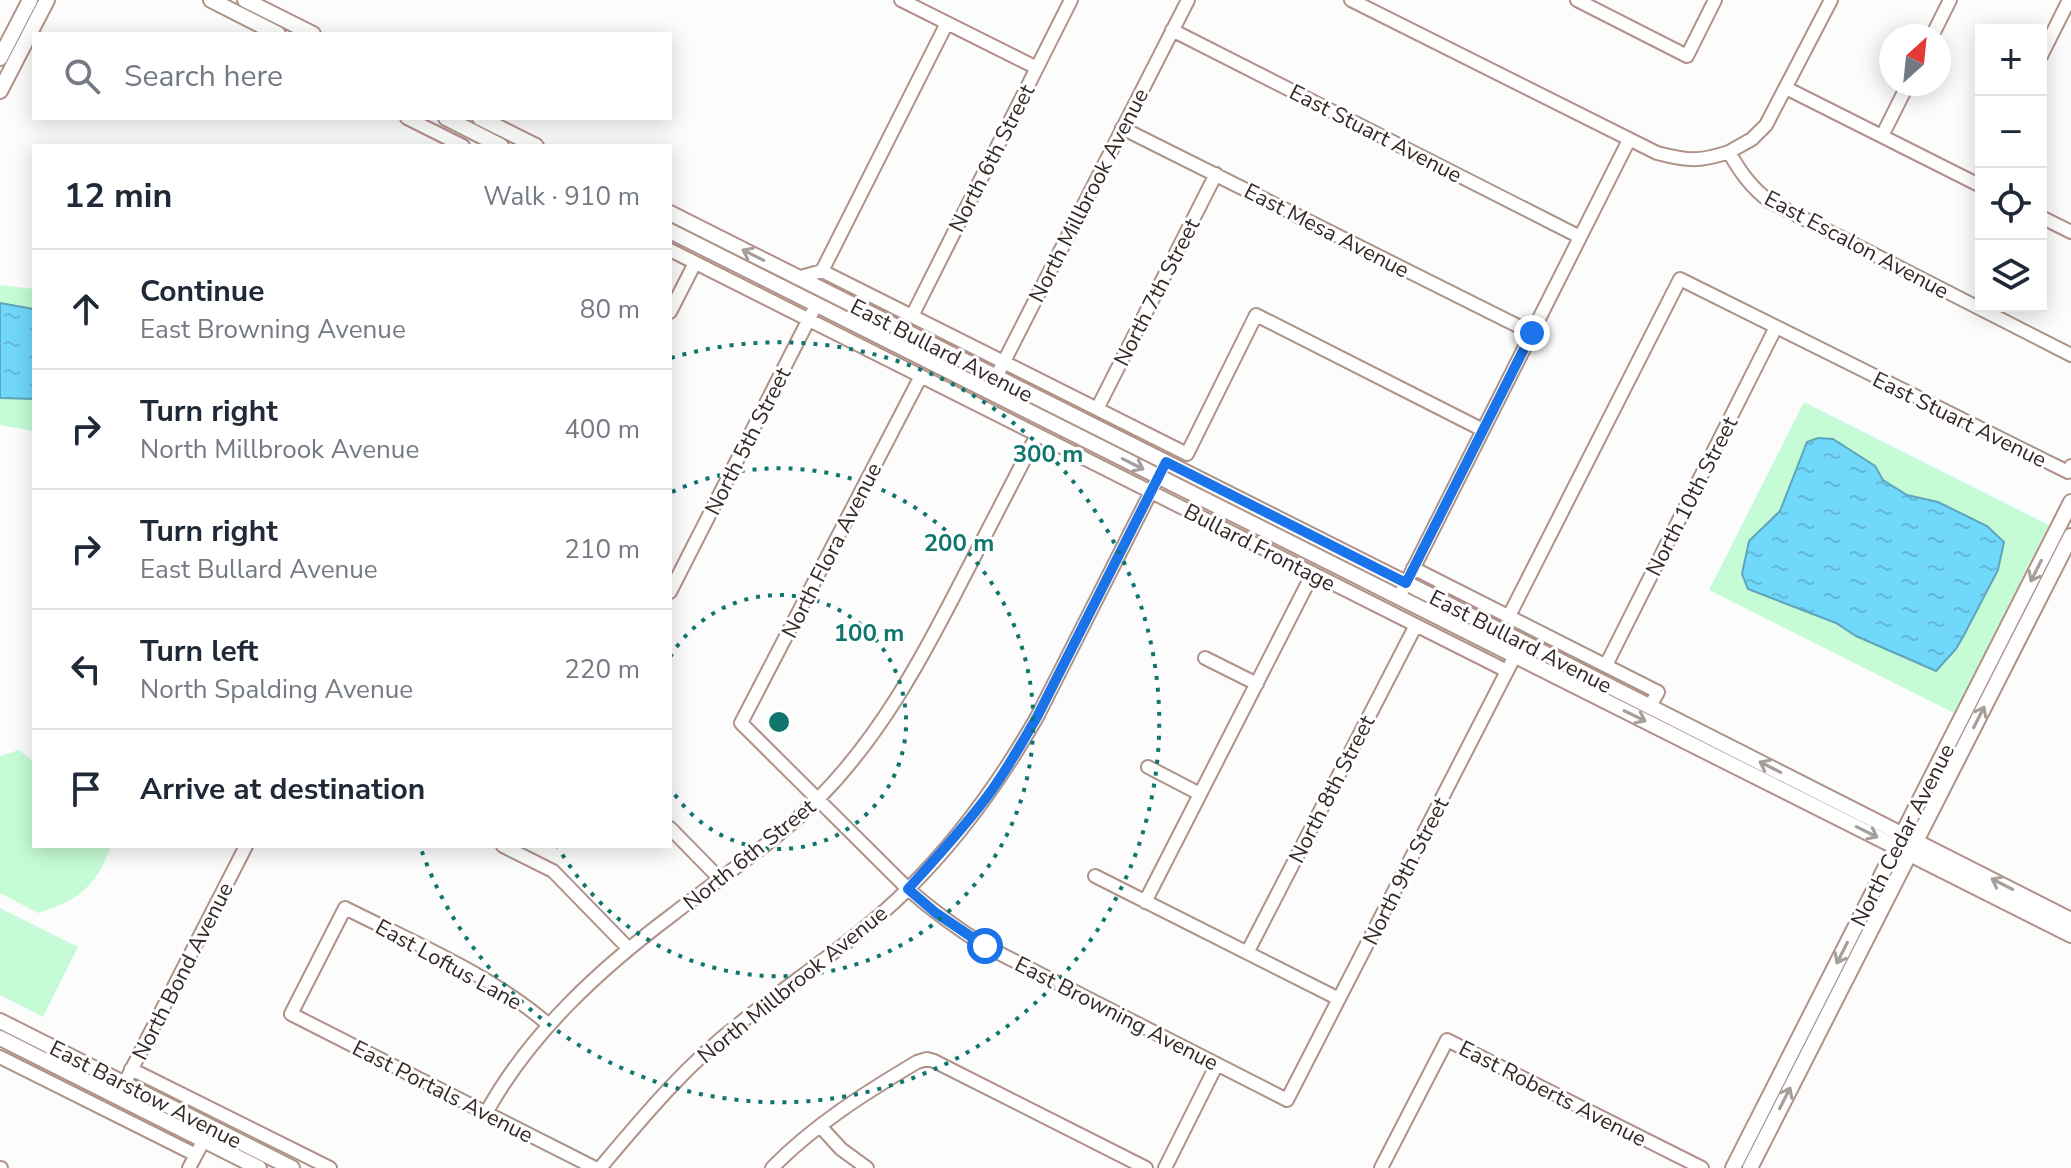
<!DOCTYPE html>
<html lang="en">
<head>
<meta charset="utf-8">
<style>
  body { margin:0; font-family:"Nunito Sans",sans-serif; background:#f6f6f7; color:#1f2937 }
  .controls { position:absolute; right:24px; top:24px; display:grid; overflow:hidden; border-radius:0px; box-shadow:0 4px 20px #0003 }
  .controls button { width:72px; height:72px; display:grid; place-items:center; padding:0; border:0; border-bottom:2px solid #e0e1e3; background:#fff; color:#1f2937; font:40px sans-serif }
  .compass { position:absolute; left:1879px; top:24px; width:72px; height:72px; border-radius:50%; background:#fff; box-shadow:0 4px 20px #0003; rotate:27deg }
  .stop { position:absolute; width:24px; height:24px; margin:-18px; border:6px solid #1a73e8; border-radius:50%; background:#fff }
  .stop.end { background:#1a73e8; border-color:#fff; box-shadow:0 2px 8px #0008 }
  .list { margin:0; padding:0; list-style:none }
  h2 { display:flex; justify-content:space-between; align-items:center; height:104px; margin:0; padding:0 32px; font-size:34px }
  h2 small { font-size:26px; font-weight:400; color:#747a83 }
  .list li { display:grid; grid-template-columns:52px 1fr auto; gap:24px; align-items:center; box-sizing:border-box; height:120px; padding:0 32px; border-top:2px solid #e0e1e3 }
  .list b { display:block; font-size:30px; white-space:nowrap }
  .list p { margin:0; font-size:26px; white-space:nowrap; color:#747a83 }
  .list em { font-size:26px; font-style:normal; color:#747a83 }
  .icon { flex:none; width:44px; height:44px; fill:none; stroke:currentColor; stroke-width:2; stroke-linecap:round; stroke-linejoin:round }
  .map { position:relative; flex:none; width:2071px; height:1168px; overflow:hidden }
  .search { position:absolute; background:#fff; box-shadow:0 4px 20px #0003; left:32px; top:32px; width:640px; height:88px; display:flex; align-items:center; gap:20px; box-sizing:border-box; padding:0 28px; border-radius:0px; color:#747a83; font-size:30px }
  .panel { position:absolute; background:#fff; box-shadow:0 4px 20px #0003; left:32px; top:144px; width:640px; height:704px; border-radius:0px }
  .map>svg:first-child { display:block }
  .green { fill:#c6fcd5 }
  .water { fill:url(#water-ripples); stroke:#5ea4bb; stroke-width:2 }
  .lines { fill:none; stroke-linecap:round; stroke-linejoin:round }
  .minor-casing { stroke:#af9389; stroke-width:16 }
  .major-casing { stroke:#af9389; stroke-width:18 }
  .minor { stroke:#fff; stroke-width:12 }
  .major { stroke:#fff; stroke-width:14 }
  .oneway { stroke:#a49f9d }
  .route { stroke:#1a73e8; stroke-width:10 }
  .ring { fill:none; stroke:#0f766e; stroke-width:4; stroke-dasharray:4 8 }
  .labels { text-anchor:middle; stroke-width:6; stroke-linejoin:round; paint-order:stroke }
  .street-label { font-size:22px; fill:#342925; stroke:#fff }
  .centre { fill:#0f766e; stroke:#fff; stroke-width:4 }
  .ring-label { font-size:24px; text-anchor:middle; font-weight:bold; fill:#0f766e; stroke:#fff; stroke-width:6; stroke-linejoin:round; paint-order:stroke }
</style>
</head>
<body>
<div class="map">
<svg width="2071" height="1168" viewBox="0 0 2071 1168">
  <defs>
    <pattern id="water-ripples" width="26" height="14" patternUnits="userSpaceOnUse" patternTransform="scale(2)"><rect width="26" height="14" fill="#70d8fb"/><path d="M2 4q2-2 4 0t4 0M15 11q2-2 4 0t4 0" fill="none" stroke="#62b9d7"/></pattern>
  </defs>
  <rect width="100%" height="100%" fill="#fcfcfc"/>
  <!-- green -->
  <path class="green" d="M 0,285 L 34,289 L 34,431 L 0,425 Z
    M 1804,402 L 2049,525 L 1954,713 L 1709,590 Z
    M 19,750 L 34,762 L 34,846 L 111,846 C 96,887 79,900 38,913 L 0,893 L 0,756 Z
    M 0,908 L 78,947 L 43,1017 L 0,995 Z"/>
  <!-- water -->
  <path class="water" d="M 0,303 L 34,309 L 34,399 L 0,398 Z
    M 1818,438 L 1833,439 L 1875,466 L 1883,480 L 1907,495 L 1938,502 L 1987,526 L 2004,542 L 1998,570 L 1964,635 L 1956,649 L 1936,671 L 1856,636 L 1836,623 L 1748,589 L 1742,574 L 1749,541 L 1780,511 L 1807,442 Z"/>
  <g class="lines">
    <!-- minor casing -->
    <g class="minor-casing">
      <path id="minor" d="M 901,0 L 1037,68
        M 1351,0 L 1657,153 C 1688,161 1699,162 1729,152 C 1740,172 1751,187 1769,201 L 2071,355
        M 1577,0 L 1687,56 L 1715,0
        M 1172,30 L 1580,237
        M 1932,36 L 1950,0
        M 2041,56 L 2069,0
        M 1786,88 L 1981,186
        M 407,118 L 463,146
        M 1122,128 L 1532,333
        M 1882,136 L 1908,84
        M 1729,152 L 1752,139 L 1766,125 L 1831,0
        M 2041,217 L 2071,232
        M 670,250 L 1507,671
        M 822,271 L 1187,454 L 1256,315 L 1483,430
        M 797,278 L 822,271 L 947,23
        M 670,312 L 695,263
        M 912,316 L 1071,0
        M 921,376 L 741,723 L 908,889 C 933,911 958,929 985,946 L 1287,1100 L 1522,642
        M 989,391 L 1188,0
        M 1097,409 L 1216,174
        M 1413,568 L 1658,692 L 1650,706
        M 670,592 L 812,313
        M 1399,597 L 1629,140
        M 1509,616 L 1680,279 L 2068,472 L 2071,466
        M 1205,658 L 1257,684
        M 1606,665 L 1776,327
        M 1148,767 L 1200,794
        M 670,828 L 721,880
        M 503,846 L 553,871 L 629,949
        M 1095,876 L 1339,999
        M 1145,902 L 1313,573
        M 1247,953 L 1416,625
        M 549,1025 C 490,974 414,943 345,908 L 291,1014 L 595,1168
        M 0,1057 L 196,1155
        M 131,1069 L 330,1168
        M 121,1090 L 246,846
        M 486,1113 C 530,1033 600,969 672,915 C 722,876 774,843 819,798 C 880,736 920,662 959,586 C 985,535 1011,485 1037,435
        M 820,1126 L 841,1149 L 867,1168
        M 0,1168 L 1,1168
        M 189,1168 L 208,1132
        M 600,1168 C 643,1117 686,1065 739,1024 C 795,979 855,941 906,891 C 958,840 1001,780 1037,717 L 1166,462
        M 772,1168 C 814,1125 865,1093 917,1062 L 927,1059 L 934,1061 L 1146,1168
        M 1165,1168 L 1217,1064
        M 1381,1168 L 1447,1040 L 1702,1168"/>
    </g>
    <!-- major casing -->
    <g class="major-casing">
      <path id="major" d="M 211,0 L 278,34
        M 245,0 L 313,34
        M 0,58 L 30,0
        M 0,91 L 47,0
        M 446,118 L 501,146
        M 480,118 L 536,146
        M 670,213 L 1406,583 L 2071,920
        M 670,231 L 2071,935
        M 0,1021 L 292,1168
        M 0,1038 L 259,1168
        M 1733,1168 L 2071,502
        M 1750,1168 L 2071,536"/>
    </g>
    <!-- minor -->
    <use href="#minor" class="minor"/>
    <!-- major -->
    <use href="#major" class="major"/>
  </g>
  <!-- one-way arrows -->
  <defs><path id="oneway-shaft" d="M-6 0H5M1.5-3L5.5 0L1.5 3" fill="none" stroke-width="1.6" stroke-linecap="round" stroke-linejoin="round" transform="scale(2)"/></defs>
  <g class="oneway">
    <use href="#oneway-shaft" transform="translate(753 255) rotate(-153)"/>
    <use href="#oneway-shaft" transform="translate(1133 464) rotate(27)"/>
    <use href="#oneway-shaft" transform="translate(2036 571) rotate(117)"/>
    <use href="#oneway-shaft" transform="translate(1635 716) rotate(26)"/>
    <use href="#oneway-shaft" transform="translate(1979 717) rotate(-63)"/>
    <use href="#oneway-shaft" transform="translate(1770 767) rotate(-153)"/>
    <use href="#oneway-shaft" transform="translate(1867 832) rotate(27)"/>
    <use href="#oneway-shaft" transform="translate(2002 884) rotate(-153)"/>
    <use href="#oneway-shaft" transform="translate(1842 953) rotate(117)"/>
    <use href="#oneway-shaft" transform="translate(1785 1098) rotate(-63)"/>
  </g>
  <g class="lines">
    <!-- route -->
    <path class="route" d="M 985,946 L 936,913 L 908,889 C 935,859 962,830 986,798 C 1006,772 1021,744 1037,717 L 1166,462 L 1406,583 L 1532,333"/>
  </g>
  <!-- distance rings -->
  <g class="ring">
    <path d="M670 657A127 127 0 1 1 670 787"/>
    <path d="M672 492A254 254 0 1 1 558 847"/>
    <path d="M671 358A380 380 0 1 1 421 849"/>
  </g>
  <g class="labels">
    <!-- street labels -->
    <g class="street-label">
      <text transform="translate(1376 133) rotate(27)" y="8">East Stuart Avenue</text>
      <text transform="translate(991 158) rotate(-63)" y="8">North 6th Street</text>
      <text transform="translate(1088 195) rotate(-63)" y="8">North Millbrook Avenue</text>
      <text transform="translate(1327 230) rotate(27)" y="8">East Mesa Avenue</text>
      <text transform="translate(1857 244) rotate(28)" y="8">East Escalon Avenue</text>
      <text transform="translate(1156 292) rotate(-63)" y="8">North 7th Street</text>
      <text transform="translate(942 350) rotate(27)" y="8">East Bullard Avenue</text>
      <text transform="translate(1960 419) rotate(26)" y="8">East Stuart Avenue</text>
      <text transform="translate(747 441) rotate(-63)" y="8">North 5th Street</text>
      <text transform="translate(1691 496) rotate(-63)" y="8">North 10th Street</text>
      <text transform="translate(1260 547) rotate(27)" y="8">Bullard Frontage</text>
      <text transform="translate(831 550) rotate(-63)" y="8">North Flora Avenue</text>
      <text transform="translate(1521 641) rotate(27)" y="8">East Bullard Avenue</text>
      <text transform="translate(1331 789) rotate(-63)" y="8">North 8th Street</text>
      <text transform="translate(1902 835) rotate(-63)" y="8">North Cedar Avenue</text>
      <text transform="translate(749 854) rotate(-39)" y="8">North 6th Street</text>
      <text transform="translate(1405 871) rotate(-63)" y="8">North 9th Street</text>
      <text transform="translate(449 964) rotate(29)" y="8">East Loftus Lane</text>
      <text transform="translate(182 971) rotate(-63)" y="8">North Bond Avenue</text>
      <text transform="translate(792 984) rotate(-39)" y="8">North Millbrook Avenue</text>
      <text transform="translate(1117 1013) rotate(27)" y="8">East Browning Avenue</text>
      <text transform="translate(443 1091) rotate(27)" y="8">East Portals Avenue</text>
      <text transform="translate(1553 1093) rotate(27)" y="8">East Roberts Avenue</text>
      <text transform="translate(146 1094) rotate(27)" y="8">East Barstow Avenue</text>
    </g>
  </g>
  <circle cx="779" cy="722" r="12" class="centre"/>
  <g class="ring-label">
    <text x="1048" y="462">300 m</text>
    <text x="959" y="551">200 m</text>
    <text x="869" y="641">100 m</text>
  </g>
</svg>
<div class="controls">
<button>+</button>
<button>−</button>
<button><svg class="icon" aria-label="locate" viewBox="0 0 24 24"><circle cx="12" cy="12" r="6"/><path d="M12 2v4M12 18v4M2 12h4M18 12h4"/></svg></button>
<button><svg class="icon" aria-label="layers" viewBox="0 0 24 24"><path d="M12 4l9 5-9 5-9-5zM3 14l9 5 9-5"/></svg></button>
</div>
<svg class="compass" viewBox="-18 -18 36 36"><path d="M0-13l5 13h-10z" fill="#e53935"/><path d="M0 13l5-13h-10z" fill="#747a83"/></svg>
<div class="stop" style="left:985px;top:946px"></div>
<div class="stop end" style="left:1532px;top:333px"></div>
<div class="search"><svg class="icon" aria-label="search" viewBox="0 0 24 24"><circle cx="10" cy="10" r="6"/><path d="M15 15l6 6"/></svg>Search here</div>
<section class="panel">
<h2>12 min<small>Walk · 910 m</small></h2>
<ul class="list">
<li><svg class="icon" aria-label="ahead" viewBox="0 0 24 24"><path d="M12 20V5M6 11l6-6 6 6"/></svg><div><b>Continue</b><p>East Browning Avenue</p></div><em>80 m</em></li>
<li><svg class="icon" aria-label="right" viewBox="0 0 24 24"><path d="M7 20v-9h11M14 6l5 5-5 5"/></svg><div><b>Turn right</b><p>North Millbrook Avenue</p></div><em>400 m</em></li>
<li><svg class="icon" aria-label="right" viewBox="0 0 24 24"><path d="M7 20v-9h11M14 6l5 5-5 5"/></svg><div><b>Turn right</b><p>East Bullard Avenue</p></div><em>210 m</em></li>
<li><svg class="icon" aria-label="left" viewBox="0 0 24 24"><path d="M17 20v-9H6M10 6l-5 5 5 5"/></svg><div><b>Turn left</b><p>North Spalding Avenue</p></div><em>220 m</em></li>
<li><svg class="icon" aria-label="arrive" viewBox="0 0 24 24"><path d="M6 21V4h12l-3 4 3 4H6"/></svg><div><b>Arrive at destination</b></div></li>
</ul>
</section>
</div>
</body>
</html>
